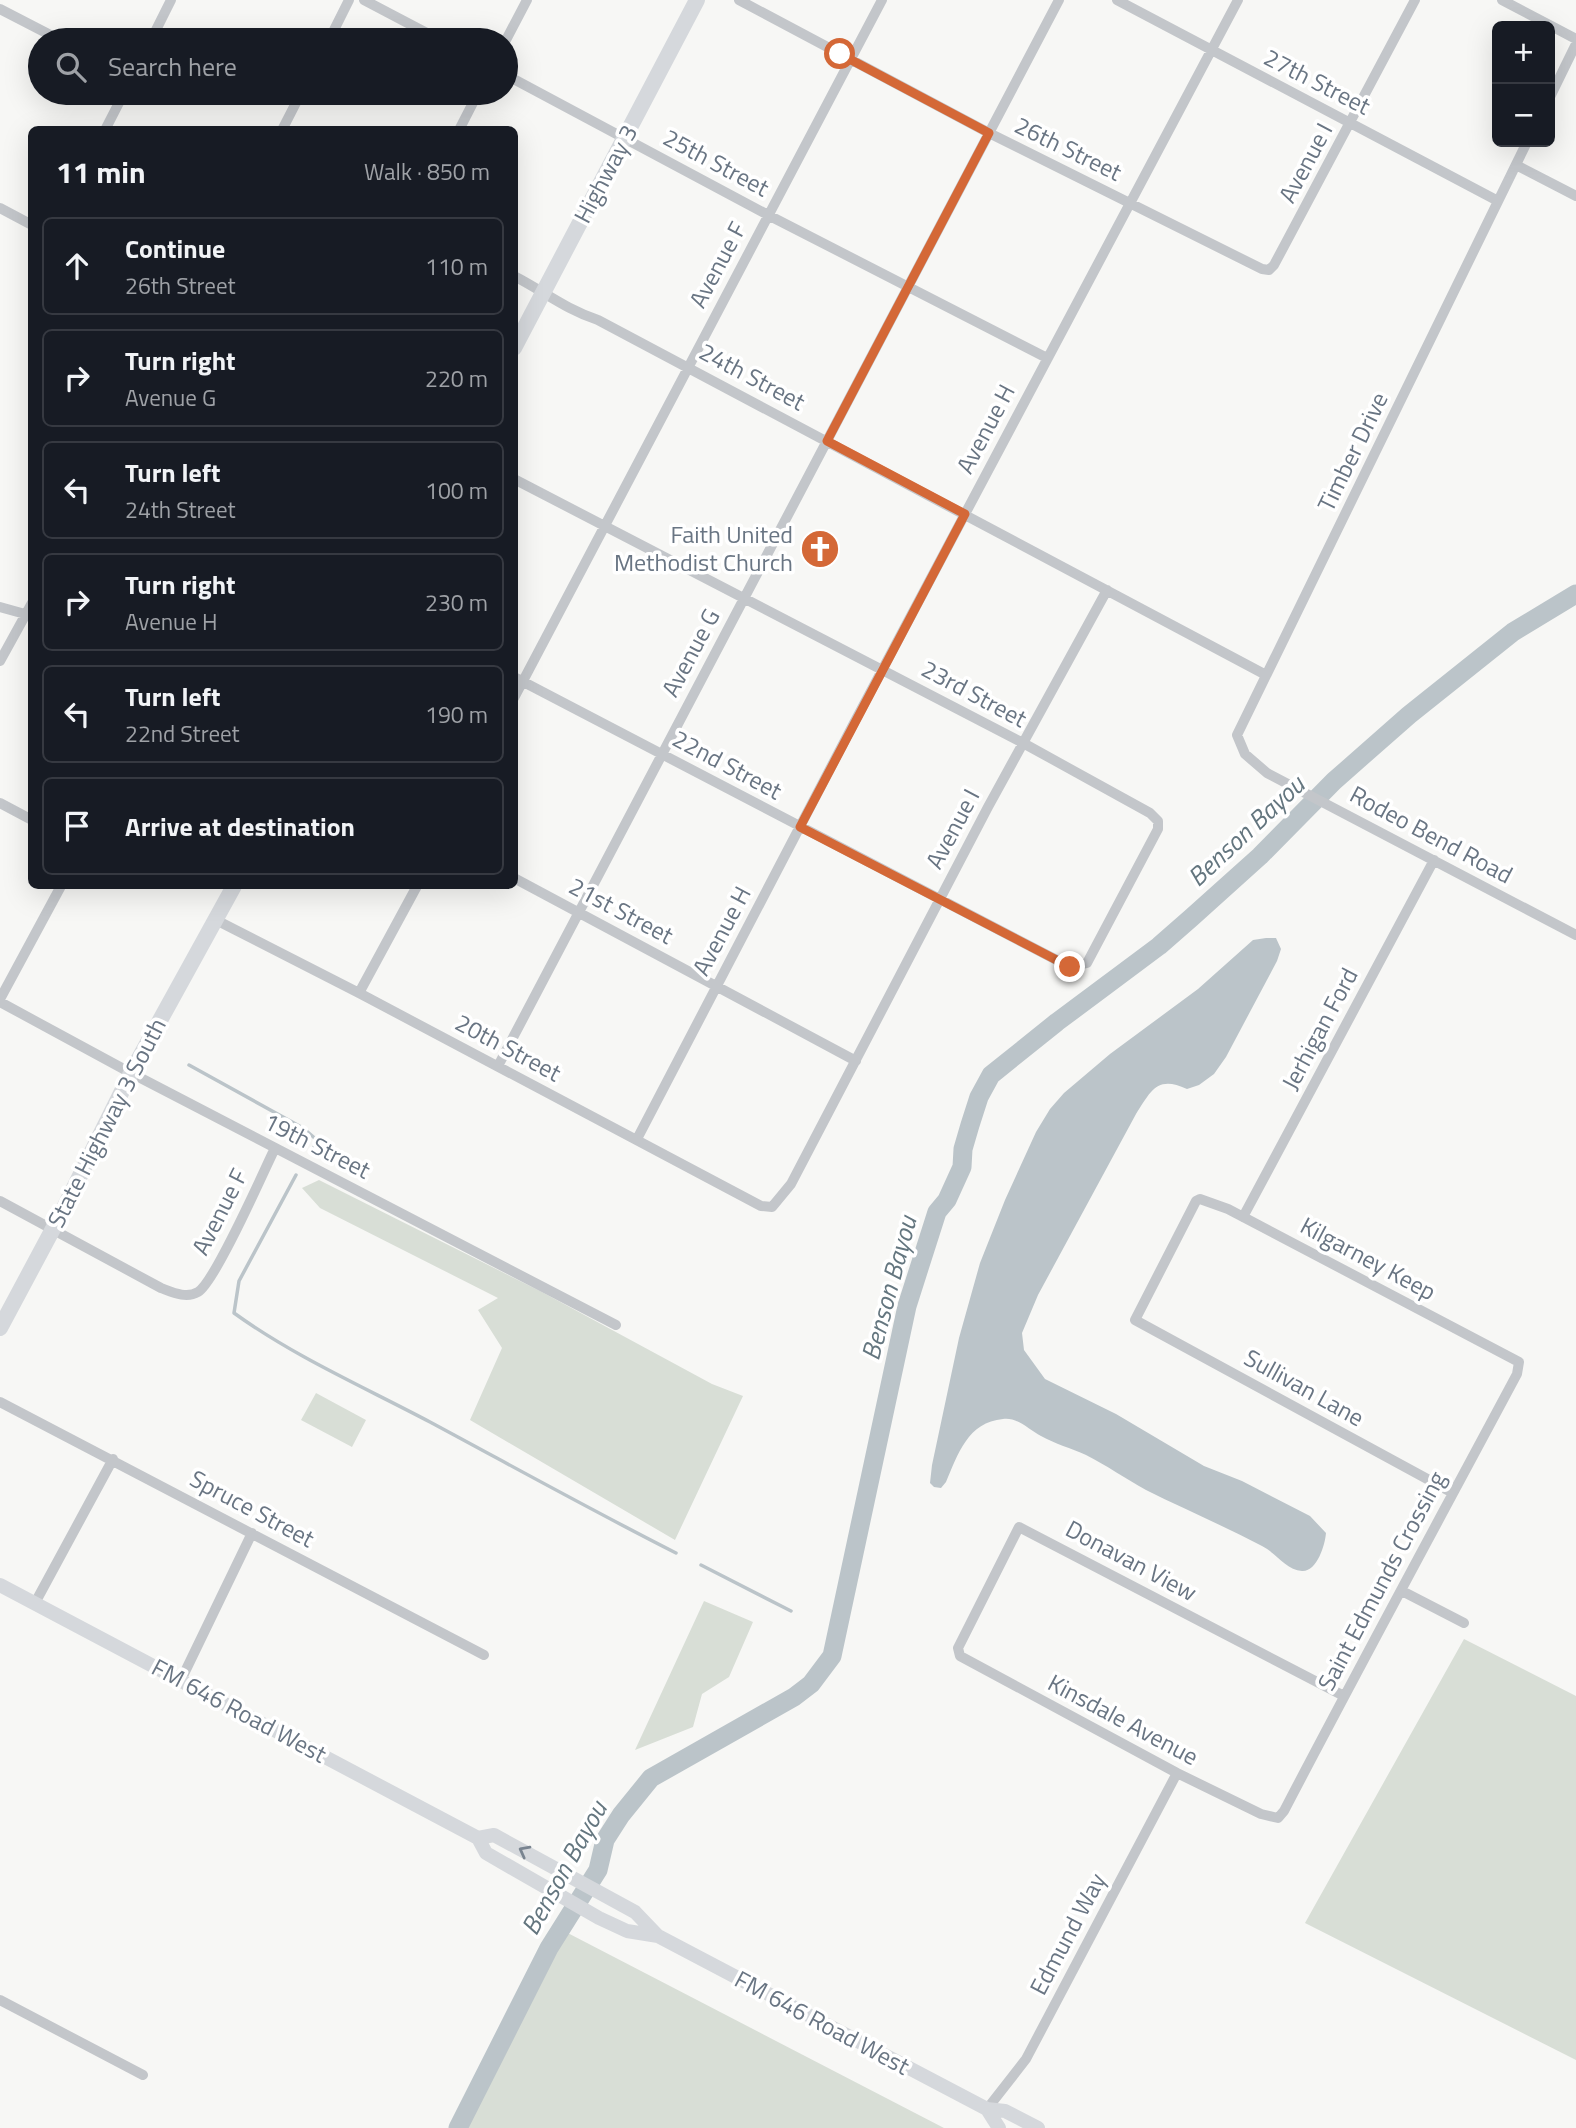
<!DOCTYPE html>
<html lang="en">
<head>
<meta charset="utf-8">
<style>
  body { margin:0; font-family:"Titillium Web",sans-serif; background:#20242c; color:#f1f3f6 }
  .controls { position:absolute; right:21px; top:21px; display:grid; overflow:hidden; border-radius:10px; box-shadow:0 7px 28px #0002 }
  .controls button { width:63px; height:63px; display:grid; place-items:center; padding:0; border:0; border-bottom:2px solid #363941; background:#171b24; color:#f1f3f6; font:35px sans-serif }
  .stop { position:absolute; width:21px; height:21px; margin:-16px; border:5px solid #d46837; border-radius:50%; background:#fff }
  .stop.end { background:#d46837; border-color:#fff; box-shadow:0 2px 7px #0008 }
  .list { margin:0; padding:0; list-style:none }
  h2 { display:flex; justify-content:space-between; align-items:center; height:91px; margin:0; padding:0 28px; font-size:30px }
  h2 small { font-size:23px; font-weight:400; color:#9ea1a6 }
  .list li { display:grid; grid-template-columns:46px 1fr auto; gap:21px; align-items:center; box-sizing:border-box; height:98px; margin:0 14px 14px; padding:0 14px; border:2px solid #363941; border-radius:10px }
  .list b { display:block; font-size:26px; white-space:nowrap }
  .list p { margin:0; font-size:23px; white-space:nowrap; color:#9ea1a6 }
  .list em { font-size:23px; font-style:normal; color:#9ea1a6 }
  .icon { flex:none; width:38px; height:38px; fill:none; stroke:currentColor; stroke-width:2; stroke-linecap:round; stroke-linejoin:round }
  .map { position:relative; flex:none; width:1576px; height:2128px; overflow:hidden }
  .search { position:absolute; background:#171b24; box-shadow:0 7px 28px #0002; left:28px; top:28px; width:490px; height:77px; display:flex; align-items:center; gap:18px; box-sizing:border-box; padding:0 24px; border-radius:38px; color:#9ea1a6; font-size:26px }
  .panel { position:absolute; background:#171b24; box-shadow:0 7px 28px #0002; left:28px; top:126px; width:490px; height:763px; border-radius:10px }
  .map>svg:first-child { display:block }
  .green { fill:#d8ded6 }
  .water { fill:#bbc4c9 }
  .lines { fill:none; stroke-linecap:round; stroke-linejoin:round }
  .stream { stroke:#bbc4c9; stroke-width:3.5 }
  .river { stroke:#bbc4c9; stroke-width:19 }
  .minor { stroke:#c3c6ca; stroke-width:10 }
  .secondary { stroke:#d5d8dc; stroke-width:14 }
  .primary { stroke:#d5d8dc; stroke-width:16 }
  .oneway { stroke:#798490 }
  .route { stroke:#d46837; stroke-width:9 }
  .labels { text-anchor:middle; stroke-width:7; stroke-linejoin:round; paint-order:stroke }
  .street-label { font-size:24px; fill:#697583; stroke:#fff }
  .poi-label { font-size:24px; fill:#697583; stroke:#fff; text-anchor:end }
  .water-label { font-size:26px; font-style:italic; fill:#64767f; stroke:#fff }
</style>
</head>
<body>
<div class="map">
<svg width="1576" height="2128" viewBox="0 0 1576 2128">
  <rect width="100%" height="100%" fill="#f7f7f5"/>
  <!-- green -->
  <path class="green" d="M 319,1180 L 540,1291 L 712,1384 L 743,1396 L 675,1540 L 470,1420 L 502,1348 L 478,1310 L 498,1298 L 320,1208 L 302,1188 Z
    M 316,1393 L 366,1420 L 352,1447 L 301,1420 Z
    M 704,1601 L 753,1622 L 729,1677 L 702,1694 L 693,1727 L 635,1750 Z
    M 1464,1639 L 1576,1696 L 1576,2060 L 1305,1923 Z
    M 560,1929 L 944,2128 L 460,2128 Z"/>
  <!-- water -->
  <path class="water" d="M 1266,938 L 1276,938 L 1281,949 L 1277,961 L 1226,1057 L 1214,1074 L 1199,1085 L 1187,1089 C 1157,1075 1151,1091 1136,1114 L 1038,1295 L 1022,1333 L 1024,1350 L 1045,1379 L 1116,1414 L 1204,1466 L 1242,1481 L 1310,1516 L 1326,1533 C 1325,1545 1317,1572 1302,1571 C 1286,1570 1276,1553 1262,1546 C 1224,1526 1184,1509 1146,1490 C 1126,1479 1106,1465 1086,1455 C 1071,1448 1055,1444 1041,1436 C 1029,1430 1018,1417 1003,1419 C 968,1422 958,1454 946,1482 L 941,1488 L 934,1487 L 930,1483 L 932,1465 L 959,1338 L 980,1263 L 1005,1200 L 1036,1132 L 1050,1109 L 1064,1093 L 1110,1054 L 1198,989 L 1253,940 Z"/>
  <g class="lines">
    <!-- stream -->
    <path class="stream" d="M 189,1065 L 303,1128 L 318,1141 L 312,1150
      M 296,1175 L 239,1281 L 234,1313 C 295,1357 364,1387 430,1422 C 512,1466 593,1511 676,1553
      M 701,1565 L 791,1611
      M 838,1615 L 842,1615"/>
    <!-- river -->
    <path class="river" d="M 458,2128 L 549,1948 L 598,1870 L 605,1840 L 621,1815 L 651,1778 L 794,1697 L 811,1684 L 832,1656 L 907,1306 L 937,1212 L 947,1200 L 962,1167 L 963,1149 L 970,1125 L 979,1097 L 991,1075 L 1057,1022 L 1159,946 L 1191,918 L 1260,856 L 1334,781 L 1409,715 L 1513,632 L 1576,594"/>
    <!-- minor -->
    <path class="minor" d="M 364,0 L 440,40
      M 739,0 L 989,133 L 1262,269 L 1269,270 L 1274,265 L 1415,0
      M 1117,0 L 1498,201
      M 1502,0 L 1576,39
      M 0,9 L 60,40
      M 151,40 L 171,0
      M 329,40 L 349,0
      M 506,40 L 527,0
      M 506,75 L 768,215 L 1047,358
      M 1550,97 L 1576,44
      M 105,130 L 124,93
      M 282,130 L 301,93
      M 459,130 L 478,93
      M 1527,142 L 1237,735 L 1245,754 L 1267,773 L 1576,935
      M 1516,165 L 1576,196
      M 0,208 L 32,225
      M 514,276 C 545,292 565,309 598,320 L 1266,675
      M 514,479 L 1023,743 L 1150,813 L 1158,821 L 1158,829 L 1087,963 L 1070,967 L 514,677
      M 0,607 L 25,614
      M 0,661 L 32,603
      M 514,698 L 882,0
      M 0,803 L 32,820
      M 514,878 L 856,1061
      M 216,920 L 359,993 L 761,1206 L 772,1207 L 791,1184 L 988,807 L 1107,590
      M 359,993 L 417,886
      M 0,999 L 61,886
      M 0,1002 L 131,1073 L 616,1325
      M 498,1066 L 1059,0
      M 637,1139 L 854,723 L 1238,0
      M 0,1201 L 161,1288 C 172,1292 186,1299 198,1292 C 215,1282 263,1173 275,1148
      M 1243,1217 L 1434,860
      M 0,1402 L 484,1655
      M 1402,1591 L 1464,1623
      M 35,1603 L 113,1459
      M 181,1680 L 252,1533
      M 1344,1696 L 1019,1527 L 958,1648 L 960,1656 L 1177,1773 L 1261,1814 L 1278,1818 L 1284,1811 C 1360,1665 1439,1520 1517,1374 L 1519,1362 L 1228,1209 L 1200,1199 L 1196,1201 L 1135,1320 L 1453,1493
      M 0,2000 L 143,2075
      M 987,2109 L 1026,2059 L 1177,1773"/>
    <!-- secondary -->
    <path class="secondary" d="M 0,1585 L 478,1838 L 486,1853 L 599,1918 L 627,1931 L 658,1936
      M 478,1838 L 494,1835 L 635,1912 L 658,1936 L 987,2109 L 1005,2111 L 1038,2128
      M 987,2109 L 999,2128"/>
    <!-- primary -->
    <path class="primary" d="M 514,348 L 697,0
      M 0,1328 L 62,1212 L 131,1073 L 234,886"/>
  </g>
  <!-- one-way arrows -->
  <defs><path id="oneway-chevron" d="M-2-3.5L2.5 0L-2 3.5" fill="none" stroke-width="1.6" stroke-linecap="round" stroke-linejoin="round" transform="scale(1.75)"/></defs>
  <use class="oneway" href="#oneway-chevron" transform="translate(524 1851) rotate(-152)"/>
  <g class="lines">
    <!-- route -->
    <path class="route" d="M 840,54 L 989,133 L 827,441 L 965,514 L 800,827 L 1070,967"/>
  </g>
  <!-- icons -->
  <defs>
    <g id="church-disc" transform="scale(2.0125)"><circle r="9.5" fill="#d46837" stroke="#fff"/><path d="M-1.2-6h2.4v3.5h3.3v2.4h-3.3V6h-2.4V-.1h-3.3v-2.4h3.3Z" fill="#fff"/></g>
  </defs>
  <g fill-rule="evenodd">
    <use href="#church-disc" x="820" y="549"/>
  </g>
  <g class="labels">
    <!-- street labels -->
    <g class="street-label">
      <text transform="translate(1317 82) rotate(27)" y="8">27th Street</text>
      <text transform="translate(1068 149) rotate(26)" y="8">26th Street</text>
      <text transform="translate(716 163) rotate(28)" y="8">25th Street</text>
      <text transform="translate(1306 163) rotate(-62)" y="8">Avenue I</text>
      <text transform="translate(606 174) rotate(-62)" y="8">Highway 3</text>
      <text transform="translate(718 265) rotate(-62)" y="8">Avenue F</text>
      <text transform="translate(752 377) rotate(28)" y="8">24th Street</text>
      <text transform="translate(986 429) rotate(-62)" y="8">Avenue H</text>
      <text transform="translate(1353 452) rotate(-64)" y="8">Timber Drive</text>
      <text transform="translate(691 653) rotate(-62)" y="8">Avenue G</text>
      <text transform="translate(974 694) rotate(28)" y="8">23rd Street</text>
      <text transform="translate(727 765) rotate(28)" y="8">22nd Street</text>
      <text transform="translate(953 829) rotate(-62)" y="8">Avenue I</text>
      <text transform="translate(1431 835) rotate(28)" y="8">Rodeo Bend Road</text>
      <text transform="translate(621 911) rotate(28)" y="8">21st Street</text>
      <text transform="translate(722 931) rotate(-62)" y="8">Avenue H</text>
      <text transform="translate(1320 1029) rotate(-62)" y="8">Jerhigan Ford</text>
      <text transform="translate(508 1048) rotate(28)" y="8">20th Street</text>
      <text transform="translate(107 1123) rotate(-63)" y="8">State Highway 3 South</text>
      <text transform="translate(317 1146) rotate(27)" y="8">19th Street</text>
      <text transform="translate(220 1212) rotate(-63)" y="8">Avenue F</text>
      <text transform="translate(1368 1259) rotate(28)" y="8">Kilgarney Keep</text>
      <text transform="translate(1304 1388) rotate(29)" y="8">Sullivan Lane</text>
      <text transform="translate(252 1509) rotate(28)" y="8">Spruce Street</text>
      <text transform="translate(1131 1561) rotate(28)" y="8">Donavan View</text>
      <text transform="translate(1382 1581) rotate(-62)" y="8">Saint Edmunds Crossing</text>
      <text transform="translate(239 1711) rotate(28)" y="8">FM 646 Road West</text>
      <text transform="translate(1123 1720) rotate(28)" y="8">Kinsdale Avenue</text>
      <text transform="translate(1068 1934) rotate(-62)" y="8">Edmund Way</text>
      <text transform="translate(822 2023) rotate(28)" y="8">FM 646 Road West</text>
    </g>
    <!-- poi labels -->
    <g class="poi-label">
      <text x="793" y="543">Faith United<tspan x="793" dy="28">Methodist Church</tspan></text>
    </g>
    <!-- water labels -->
    <g class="water-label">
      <text transform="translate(1246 831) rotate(-43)" y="9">Benson Bayou</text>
      <text transform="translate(889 1288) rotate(-75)" y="9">Benson Bayou</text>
      <text transform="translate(564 1868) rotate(-61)" y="9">Benson Bayou</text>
    </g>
  </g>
</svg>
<div class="controls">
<button>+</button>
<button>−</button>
</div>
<div class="stop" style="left:840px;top:54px"></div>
<div class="stop end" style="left:1070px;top:967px"></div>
<div class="search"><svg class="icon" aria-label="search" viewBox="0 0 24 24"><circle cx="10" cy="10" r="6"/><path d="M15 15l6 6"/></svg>Search here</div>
<section class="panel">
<h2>11 min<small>Walk · 850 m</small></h2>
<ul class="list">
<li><svg class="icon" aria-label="ahead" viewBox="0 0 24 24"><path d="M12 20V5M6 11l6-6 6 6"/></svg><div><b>Continue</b><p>26th Street</p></div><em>110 m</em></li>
<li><svg class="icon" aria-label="right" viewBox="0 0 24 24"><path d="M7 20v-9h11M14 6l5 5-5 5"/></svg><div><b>Turn right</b><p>Avenue G</p></div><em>220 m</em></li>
<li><svg class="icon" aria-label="left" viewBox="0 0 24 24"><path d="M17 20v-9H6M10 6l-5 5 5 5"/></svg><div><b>Turn left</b><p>24th Street</p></div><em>100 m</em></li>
<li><svg class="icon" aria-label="right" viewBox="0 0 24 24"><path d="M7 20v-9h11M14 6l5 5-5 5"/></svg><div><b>Turn right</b><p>Avenue H</p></div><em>230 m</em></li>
<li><svg class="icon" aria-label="left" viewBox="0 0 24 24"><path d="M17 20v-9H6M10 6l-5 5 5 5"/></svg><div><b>Turn left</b><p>22nd Street</p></div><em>190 m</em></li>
<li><svg class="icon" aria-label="arrive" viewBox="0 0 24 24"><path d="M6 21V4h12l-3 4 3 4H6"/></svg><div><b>Arrive at destination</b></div></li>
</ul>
</section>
</div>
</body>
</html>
